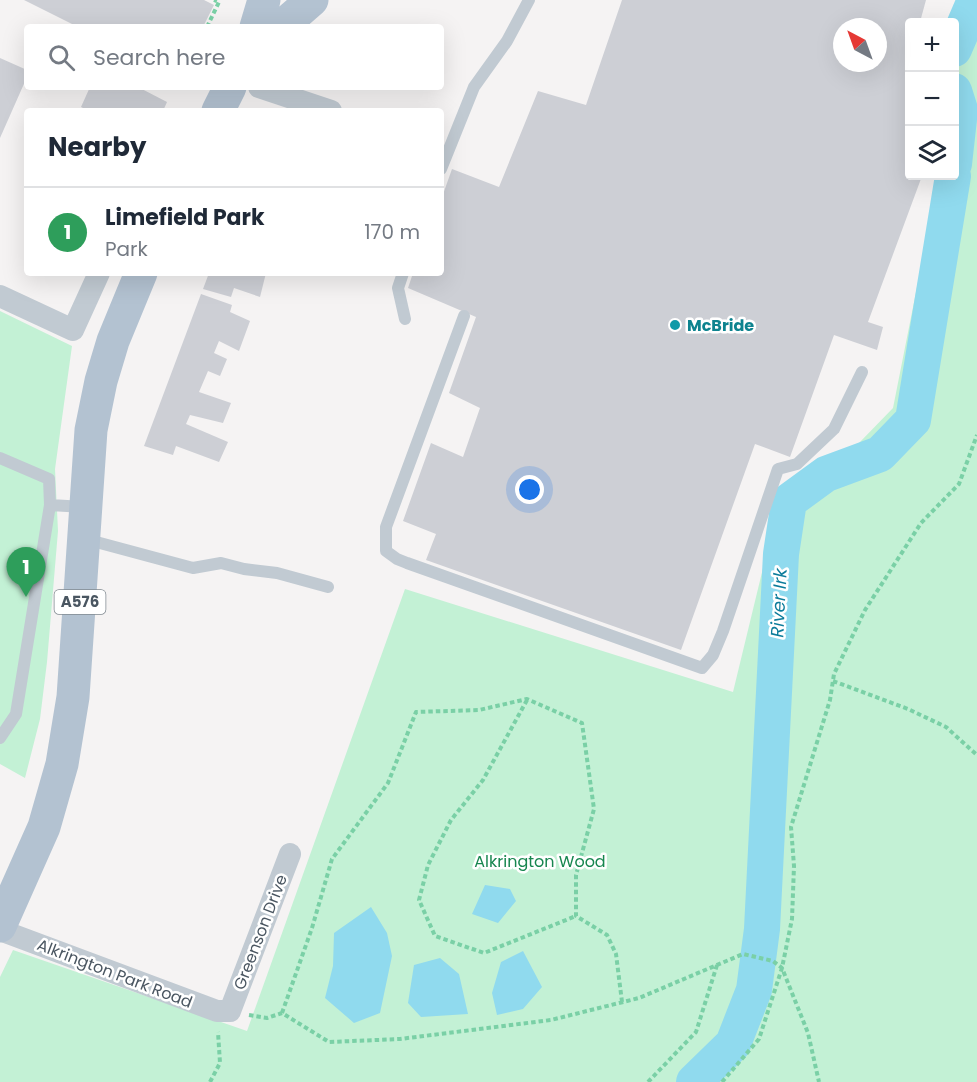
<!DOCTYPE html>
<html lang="en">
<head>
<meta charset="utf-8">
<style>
  body { margin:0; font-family:Poppins,sans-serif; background:#f6f6f7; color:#1f2937 }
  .controls { position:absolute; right:18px; top:18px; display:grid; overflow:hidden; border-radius:6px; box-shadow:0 6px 24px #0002 }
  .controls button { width:54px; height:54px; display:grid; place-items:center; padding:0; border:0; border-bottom:2px solid #e0e1e3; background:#fff; color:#1f2937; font:30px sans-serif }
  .compass { position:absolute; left:833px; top:18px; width:54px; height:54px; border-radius:50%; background:#fff; box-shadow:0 6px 24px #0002; rotate:319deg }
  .you { position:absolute; left:530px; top:490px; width:21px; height:21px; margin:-15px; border:4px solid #fff; border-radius:50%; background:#1a73e8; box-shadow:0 0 0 9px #1a73e833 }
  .badge { display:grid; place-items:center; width:39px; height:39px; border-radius:50%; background:#b45309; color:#fff; font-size:20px; font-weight:700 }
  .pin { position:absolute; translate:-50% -50px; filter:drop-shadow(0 2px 3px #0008) }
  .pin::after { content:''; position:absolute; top:32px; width:21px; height:18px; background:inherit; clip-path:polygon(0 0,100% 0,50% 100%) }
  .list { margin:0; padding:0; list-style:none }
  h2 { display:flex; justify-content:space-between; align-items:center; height:78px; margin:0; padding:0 24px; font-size:26px }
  h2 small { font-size:20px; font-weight:400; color:#747a83 }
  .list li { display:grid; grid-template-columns:39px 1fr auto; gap:18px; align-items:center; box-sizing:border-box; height:90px; padding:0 24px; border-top:2px solid #e0e1e3 }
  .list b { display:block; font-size:22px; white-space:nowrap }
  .list p { margin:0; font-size:20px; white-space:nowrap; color:#747a83 }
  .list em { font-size:20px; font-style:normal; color:#747a83 }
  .icon { flex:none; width:33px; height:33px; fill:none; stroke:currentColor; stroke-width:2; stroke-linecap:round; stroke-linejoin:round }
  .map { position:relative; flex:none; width:977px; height:1082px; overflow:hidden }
  .search { position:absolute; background:#fff; box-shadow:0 6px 24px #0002; left:24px; top:24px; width:420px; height:66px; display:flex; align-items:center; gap:15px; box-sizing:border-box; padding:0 21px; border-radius:6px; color:#747a83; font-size:22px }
  .panel { position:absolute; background:#fff; box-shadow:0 6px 24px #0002; left:24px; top:108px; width:420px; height:168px; border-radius:6px }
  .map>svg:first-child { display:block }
  .green { fill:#c3f1d5 }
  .water { fill:#90daee }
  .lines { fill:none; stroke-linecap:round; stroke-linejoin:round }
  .river { stroke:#90daee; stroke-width:36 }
  .building { fill:#cdcfd5; fill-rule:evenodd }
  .path { stroke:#7ad0a6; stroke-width:4; stroke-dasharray:4.5 3; stroke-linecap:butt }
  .service { stroke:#c1cad2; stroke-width:12 }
  .minor { stroke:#c1cad2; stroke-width:22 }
  .primary { stroke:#b3c2d1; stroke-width:33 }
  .culture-dot { fill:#0f9aa8; stroke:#fff; stroke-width:2 }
  .labels { text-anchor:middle; stroke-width:5; stroke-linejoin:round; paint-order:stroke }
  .shield { fill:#fff; stroke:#808990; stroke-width:1.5 }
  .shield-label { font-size:15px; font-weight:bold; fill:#4a5661 }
  .culture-label { font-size:16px; font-weight:bold; fill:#0d838f; stroke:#fff; text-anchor:start }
  .park-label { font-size:16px; fill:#17864f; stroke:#fff }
  .street-label { font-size:16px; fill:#4a5661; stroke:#fff }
  .water-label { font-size:18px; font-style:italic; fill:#0c7c9b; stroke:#fff }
</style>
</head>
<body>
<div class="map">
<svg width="977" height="1082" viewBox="0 0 977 1082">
  <rect width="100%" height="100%" fill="#f5f3f3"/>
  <!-- green -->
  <path class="green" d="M 963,0 L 977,0 L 977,1082 L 0,1082 L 0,977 L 13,950 L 247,1031 L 405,589 L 733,692 L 764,564 L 770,520 L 791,482 L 859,443 L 893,408 L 939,176 L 954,176 L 955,23 Z
    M 0,311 L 72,346 L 55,469 L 58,531 L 47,662 L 40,719 L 25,778 L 0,764 Z"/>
  <!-- water -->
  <path class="water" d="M 485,885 L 510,889 L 516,901 L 498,923 L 472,914 Z
    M 371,907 L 387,933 L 392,956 L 380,1013 L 354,1023 L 325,998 L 333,966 L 334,933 Z
    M 523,951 L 542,987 L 523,1009 L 497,1015 L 492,993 L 501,962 Z
    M 440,958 L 459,974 L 468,1014 L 421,1017 L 408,1003 L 414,965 Z"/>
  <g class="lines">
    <!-- river -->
    <path class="river" d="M 954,49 L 975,0
      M 954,91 L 960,110 L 954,164
      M 694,1082 L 733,1044 L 754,990 L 762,929 L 781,554 L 789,501 L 826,474 L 880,454 L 913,420 L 953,176"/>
  </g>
  <!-- building -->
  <path class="building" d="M 24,0 L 204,0 L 214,5 L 203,27 L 78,27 Z
    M 622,0 L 926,0 L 920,22 L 910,22 L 910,146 L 905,157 L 910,159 L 910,176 L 922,176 L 868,322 L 883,327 L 877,350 L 834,335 L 790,457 L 755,444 L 681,650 L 426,560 L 436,534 L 403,521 L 431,443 L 463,457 L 480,408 L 449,393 L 476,317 L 408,288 L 413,273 L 441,273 L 441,200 L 452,169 L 499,187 L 538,91 L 586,105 ZM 842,27 L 878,27 L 878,63 L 842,63 Z
    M 0,58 L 27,70 L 27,77 L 0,138 Z
    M 90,87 L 138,87 L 167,102 L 163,111 L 89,111 L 81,107 Z
    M 209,273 L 266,273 L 260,297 L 234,288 L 231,297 L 203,289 Z
    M 201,294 L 232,305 L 230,312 L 250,321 L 239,351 L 219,341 L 214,353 L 227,359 L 220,376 L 208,371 L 199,392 L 231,403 L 223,423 L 190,415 L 186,424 L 228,442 L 219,462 L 176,446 L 173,455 L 144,446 Z"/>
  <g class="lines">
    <!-- path -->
    <path class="path" d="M 207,27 L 219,2 L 214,0
      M 833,681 L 908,709 L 946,727 L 977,755
      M 527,700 L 483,780 L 451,820 L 428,865 L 419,900 L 435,936 L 484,953 L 576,916
      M 282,1013 L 312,928 L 332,859 L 388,783 L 416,712 L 479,710 L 527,699 L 582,723 L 594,809 L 576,875 L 576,916 L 607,935 L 616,954 L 622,1002
      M 249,1015 L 267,1018 L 282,1013 L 329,1042 L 400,1039 L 551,1020 L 639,998 L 743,954 L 773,961 L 782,968 L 808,1033 L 819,1082
      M 210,1082 L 220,1063 L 218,1032
      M 648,1082 L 696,1032 L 717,965
      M 722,1082 L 759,1039 L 782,968 L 792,919 L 794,866 L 791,827 L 830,700 L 834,674 L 865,610 L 921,523 L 959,484 L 977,435"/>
    <!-- service -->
    <path class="service" d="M 441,169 L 474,87 L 507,41 L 529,0
      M 403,273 L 398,288 L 405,319
      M 464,316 L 386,527 L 386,551 L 397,559 L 407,563 L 702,668 L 713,655 L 723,631 L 778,469 L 797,464 L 834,429 L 862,372
      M 0,458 L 49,479 L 50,505
      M 85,539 L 193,568 L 221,563 L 244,569 L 277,573 L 328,587
      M 0,738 L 16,714 L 50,505 L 84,507"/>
    <!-- minor -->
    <path class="minor" d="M 259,87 L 331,111
      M 0,296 L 73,330 L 99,273
      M 0,930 L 217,1011 L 230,1011 L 290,854"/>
    <!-- primary -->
    <path class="primary" d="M 256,27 L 264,0
      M 281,27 L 312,0
      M 218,111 L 230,87
      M 0,926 L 44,827 L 62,764 L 73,697 L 91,430 L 101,381 L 113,341 L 141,273"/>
  </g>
  <!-- markers -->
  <circle class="culture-dot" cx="675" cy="325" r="6"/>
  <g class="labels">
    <!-- shield labels -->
    <rect class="shield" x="54.5" y="590" width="51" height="24" rx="4.5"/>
    <g class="shield-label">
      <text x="80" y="607">A576</text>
    </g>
    <!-- culture labels -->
    <g class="culture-label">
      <text x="687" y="331">McBride</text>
    </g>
    <!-- park labels -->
    <g class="park-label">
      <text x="540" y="867">Alkrington Wood</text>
    </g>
    <!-- street labels -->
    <g class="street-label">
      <text transform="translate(260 932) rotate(-69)" y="6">Greenson Drive</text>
      <text transform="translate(115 973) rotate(21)" y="6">Alkrington Park Road</text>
    </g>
    <!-- water labels -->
    <g class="water-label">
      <text transform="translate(779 603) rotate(-87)" y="6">River Irk</text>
    </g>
  </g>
</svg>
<div class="controls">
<button>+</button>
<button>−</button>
<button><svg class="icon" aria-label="layers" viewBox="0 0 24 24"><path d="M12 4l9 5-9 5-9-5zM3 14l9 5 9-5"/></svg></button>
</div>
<svg class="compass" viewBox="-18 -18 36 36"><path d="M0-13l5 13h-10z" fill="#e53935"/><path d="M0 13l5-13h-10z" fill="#747a83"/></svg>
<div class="you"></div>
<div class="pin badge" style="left:26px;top:597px;background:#2e9e5b">1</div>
<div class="search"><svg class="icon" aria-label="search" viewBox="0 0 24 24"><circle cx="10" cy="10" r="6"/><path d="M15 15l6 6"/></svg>Search here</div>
<section class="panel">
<h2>Nearby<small></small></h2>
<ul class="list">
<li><span class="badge" style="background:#2e9e5b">1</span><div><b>Limefield Park</b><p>Park</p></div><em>170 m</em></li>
</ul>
</section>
</div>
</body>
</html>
